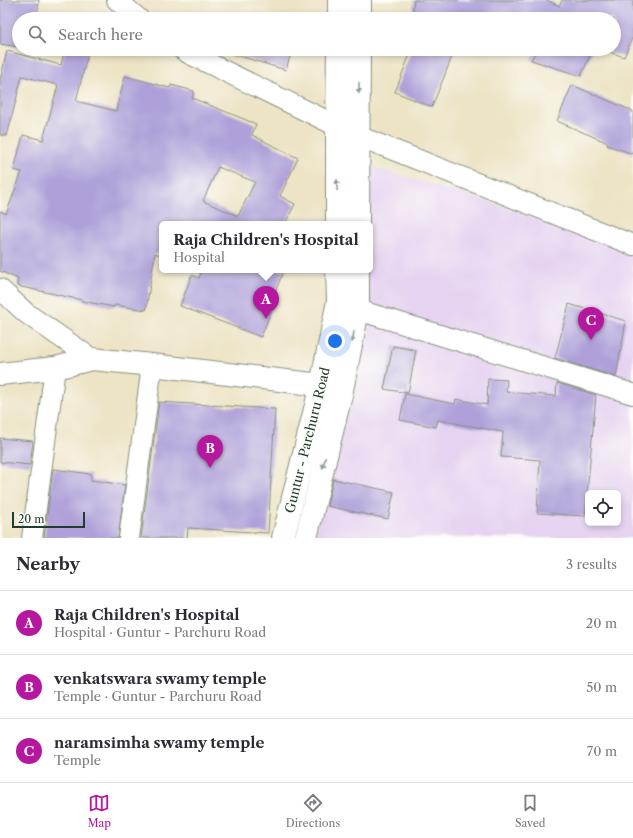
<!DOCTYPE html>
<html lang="en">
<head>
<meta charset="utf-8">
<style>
  body { margin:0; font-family:"Libre Caslon Text",serif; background:#f2f2f3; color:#2b2b33 }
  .controls { position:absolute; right:12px; bottom:12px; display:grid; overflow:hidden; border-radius:6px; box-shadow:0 2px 6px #0003 }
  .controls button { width:36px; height:36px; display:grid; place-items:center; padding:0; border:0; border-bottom:1px solid #e1e1e2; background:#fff; color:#2b2b33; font:20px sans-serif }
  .scale { position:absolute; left:12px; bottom:10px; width:73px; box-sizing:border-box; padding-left:4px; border:2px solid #1f3d34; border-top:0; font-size:11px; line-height:14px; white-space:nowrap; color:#1f3d34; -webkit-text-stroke:3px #fdfcf7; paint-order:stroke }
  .you { position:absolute; left:335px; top:341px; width:14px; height:14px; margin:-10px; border:3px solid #fff; border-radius:50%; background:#1a73e8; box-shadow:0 0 0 6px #1a73e833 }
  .badge { display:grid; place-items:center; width:26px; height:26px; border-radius:50%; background:#b5179e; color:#fff; font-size:13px; font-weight:700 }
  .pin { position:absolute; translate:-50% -33px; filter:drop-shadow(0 1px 2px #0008) }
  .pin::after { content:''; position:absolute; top:21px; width:14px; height:12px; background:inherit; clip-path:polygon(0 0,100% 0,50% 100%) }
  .popup { position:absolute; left:159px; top:221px; width:214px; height:52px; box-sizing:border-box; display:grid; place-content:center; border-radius:6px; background:#fff; filter:drop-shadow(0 1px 3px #0005); font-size:13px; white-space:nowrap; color:#7c7c81 }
  .popup b { font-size:15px; color:#2b2b33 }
  .popup::after { content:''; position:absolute; left:50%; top:100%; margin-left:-8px; border:8px solid transparent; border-top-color:#fff }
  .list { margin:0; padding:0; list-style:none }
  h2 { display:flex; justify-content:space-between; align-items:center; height:52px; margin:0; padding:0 16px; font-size:17px }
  h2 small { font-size:13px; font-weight:400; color:#7c7c81 }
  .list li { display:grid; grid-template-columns:26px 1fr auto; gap:12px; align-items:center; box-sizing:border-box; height:64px; padding:0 16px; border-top:1px solid #e1e1e2 }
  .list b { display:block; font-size:15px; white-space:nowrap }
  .list p { margin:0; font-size:13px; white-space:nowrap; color:#7c7c81 }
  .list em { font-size:13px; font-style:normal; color:#7c7c81 }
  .icon { flex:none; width:22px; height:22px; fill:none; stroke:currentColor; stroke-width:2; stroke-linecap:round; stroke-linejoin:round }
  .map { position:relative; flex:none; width:633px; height:538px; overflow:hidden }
  .search { position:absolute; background:#fff; box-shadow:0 2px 6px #0003; left:12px; right:12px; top:12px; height:44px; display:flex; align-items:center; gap:10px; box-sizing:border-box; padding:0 14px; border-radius:22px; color:#7c7c81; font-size:15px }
  .sheet { height:244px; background:#fff }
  nav { display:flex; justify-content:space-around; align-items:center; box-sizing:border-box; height:56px; border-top:1px solid #e1e1e2; background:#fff; font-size:11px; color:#7c7c81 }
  nav a { display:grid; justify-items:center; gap:2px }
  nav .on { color:#b5179e }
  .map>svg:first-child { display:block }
  .built { fill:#e5d3f1; fill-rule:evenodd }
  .building { fill:#afa0d9; fill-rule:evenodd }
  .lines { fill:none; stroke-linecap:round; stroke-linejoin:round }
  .minor-casing { stroke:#86907d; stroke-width:22 }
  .secondary-casing { stroke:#86907d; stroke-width:24 }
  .primary-casing { stroke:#86907d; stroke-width:24 }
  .minor { stroke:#fff; stroke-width:20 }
  .secondary { stroke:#fff; stroke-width:22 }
  .primary { stroke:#fff; stroke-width:22 }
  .oneway { fill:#8f9e9a }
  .labels { text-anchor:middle; stroke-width:3; stroke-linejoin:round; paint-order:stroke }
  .street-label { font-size:13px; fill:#1f3d34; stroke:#fdfcf7 }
</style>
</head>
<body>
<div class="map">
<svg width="633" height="538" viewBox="0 0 633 538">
  <rect width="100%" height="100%" fill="#fdfcf7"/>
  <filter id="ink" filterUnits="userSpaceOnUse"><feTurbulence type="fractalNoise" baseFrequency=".025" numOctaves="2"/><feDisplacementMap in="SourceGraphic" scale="8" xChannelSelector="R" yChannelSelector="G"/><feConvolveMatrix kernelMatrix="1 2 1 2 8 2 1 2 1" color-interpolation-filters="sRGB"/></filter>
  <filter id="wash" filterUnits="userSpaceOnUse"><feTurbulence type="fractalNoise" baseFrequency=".012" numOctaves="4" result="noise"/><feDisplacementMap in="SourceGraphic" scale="16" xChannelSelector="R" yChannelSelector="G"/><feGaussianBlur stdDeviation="0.9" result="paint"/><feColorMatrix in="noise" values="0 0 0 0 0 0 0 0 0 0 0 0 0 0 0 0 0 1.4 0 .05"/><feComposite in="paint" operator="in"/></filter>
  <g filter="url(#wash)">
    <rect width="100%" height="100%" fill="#ede4c6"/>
    <!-- built -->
    <path class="built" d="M 371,167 L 633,244 L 633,538 L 315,538 L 356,270 L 370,270 L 370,224 L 363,224 ZM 588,493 L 618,493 L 618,523 L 588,523 Z"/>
    <g id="blocks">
      <!-- building -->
      <path class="building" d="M 0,0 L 39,0 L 37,19 L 19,19 L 19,47 L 0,44 Z
        M 414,0 L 547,0 L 559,6 L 562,0 L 633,0 L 633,36 L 624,57 L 601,49 L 614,49 L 614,19 L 412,19 Z
        M 65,49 L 89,49 L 76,101 L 116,111 L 125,76 L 170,88 L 171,85 L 194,91 L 192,98 L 256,124 L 252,135 L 298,158 L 280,196 L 295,204 L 285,224 L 162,224 L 162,256 L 155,253 L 146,310 L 115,305 L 114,307 L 82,301 L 82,300 L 17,286 L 18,279 L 0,271 L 0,211 L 6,214 L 22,172 L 14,170 L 23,135 L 43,140 L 58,85 L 22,76 L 7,136 L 0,135 L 0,80 L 7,51 L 61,65 ZM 218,167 L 255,182 L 238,216 L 203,201 Z
        M 230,49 L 292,49 L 286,70 L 229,53 Z
        M 412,49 L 455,49 L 432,107 L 395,92 Z
        M 537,49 L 593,49 L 581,76 L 531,60 Z
        M 572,85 L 633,111 L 633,154 L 607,145 L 608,143 L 557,121 Z
        M 202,270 L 284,270 L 270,304 L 273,306 L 261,337 L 180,306 L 192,275 L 199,278 Z
        M 569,304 L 626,321 L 616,377 L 555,358 Z
        M 393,346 L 416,350 L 408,393 L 384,389 Z
        M 488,379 L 507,380 L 506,392 L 556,396 L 557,383 L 596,395 L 585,516 L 537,513 L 540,460 L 501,457 L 503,432 L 438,420 L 436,427 L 400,420 L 405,394 L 455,404 L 456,399 L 487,405 Z
        M 159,402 L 275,409 L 268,533 L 188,528 L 187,538 L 141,538 Z
        M 0,438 L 33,441 L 30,465 L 0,462 Z
        M 53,469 L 91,474 L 91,480 L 125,485 L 118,538 L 44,538 Z
        M 333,479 L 394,492 L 388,519 L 327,506 Z"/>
    </g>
  </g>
  <g filter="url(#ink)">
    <use href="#blocks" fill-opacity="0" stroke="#86907d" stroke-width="1"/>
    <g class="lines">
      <!-- minor casing -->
      <g class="minor-casing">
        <path id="minor" d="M 117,0 L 139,19
          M 182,49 L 188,53 L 337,126
          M 358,136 L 633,245
          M 0,289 L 26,313 L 92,359
          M 343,303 L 358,310 L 633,394
          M 32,538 L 55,368
          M 129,538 L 152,365"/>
      </g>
      <!-- secondary casing -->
      <g class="secondary-casing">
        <path id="secondary" d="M 0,374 L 55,368 L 92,359 L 152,365 L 321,385"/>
      </g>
      <!-- primary casing -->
      <g class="primary-casing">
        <path id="primary" d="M 339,19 L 339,0
          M 360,19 L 360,0
          M 337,224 L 337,126 L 338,49
          M 358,224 L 359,49
          M 283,538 L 321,385 L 338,301 L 337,270
          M 306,538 L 341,395 L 358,310 L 358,270"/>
      </g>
      <!-- minor -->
      <use href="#minor" class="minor"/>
      <!-- secondary -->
      <use href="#secondary" class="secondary"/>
      <!-- primary -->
      <use href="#primary" class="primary"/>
    </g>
    <!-- one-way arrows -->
    <defs><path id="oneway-solid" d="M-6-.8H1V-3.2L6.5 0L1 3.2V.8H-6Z"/></defs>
    <g class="oneway">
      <use href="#oneway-solid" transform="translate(359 88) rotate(91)"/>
      <use href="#oneway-solid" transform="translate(337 185) rotate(-90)"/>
      <use href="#oneway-solid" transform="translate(353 337) rotate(101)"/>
      <use href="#oneway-solid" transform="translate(324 463) rotate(104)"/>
    </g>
  </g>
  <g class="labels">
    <!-- street labels -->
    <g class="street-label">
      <text transform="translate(307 440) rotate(-76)" y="5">Guntur - Parchuru Road</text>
    </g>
  </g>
</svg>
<div class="controls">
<button><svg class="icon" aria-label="locate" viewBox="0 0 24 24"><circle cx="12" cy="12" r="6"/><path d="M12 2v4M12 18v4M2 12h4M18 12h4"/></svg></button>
</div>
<div class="scale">20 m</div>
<div class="you"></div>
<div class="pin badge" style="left:266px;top:319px">A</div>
<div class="popup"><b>Raja Children's Hospital</b>Hospital</div>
<div class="pin badge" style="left:210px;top:468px">B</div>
<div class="pin badge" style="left:591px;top:340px">C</div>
<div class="search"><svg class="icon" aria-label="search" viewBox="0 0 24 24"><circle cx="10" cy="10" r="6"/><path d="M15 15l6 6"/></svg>Search here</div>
</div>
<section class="sheet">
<h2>Nearby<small>3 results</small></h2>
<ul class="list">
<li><span class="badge">A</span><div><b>Raja Children's Hospital</b><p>Hospital · Guntur - Parchuru Road</p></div><em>20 m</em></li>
<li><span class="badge">B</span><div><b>venkatswara swamy temple</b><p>Temple · Guntur - Parchuru Road</p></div><em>50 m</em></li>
<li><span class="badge">C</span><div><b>naramsimha swamy temple</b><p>Temple</p></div><em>70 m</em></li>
</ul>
</section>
<nav>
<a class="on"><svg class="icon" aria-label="map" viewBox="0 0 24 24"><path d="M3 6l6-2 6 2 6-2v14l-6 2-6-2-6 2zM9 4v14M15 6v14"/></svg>Map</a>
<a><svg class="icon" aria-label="directions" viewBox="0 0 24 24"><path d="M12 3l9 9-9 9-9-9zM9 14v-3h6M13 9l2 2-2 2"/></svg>Directions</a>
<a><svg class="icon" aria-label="saved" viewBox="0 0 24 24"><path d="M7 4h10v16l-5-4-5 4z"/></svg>Saved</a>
</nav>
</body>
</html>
